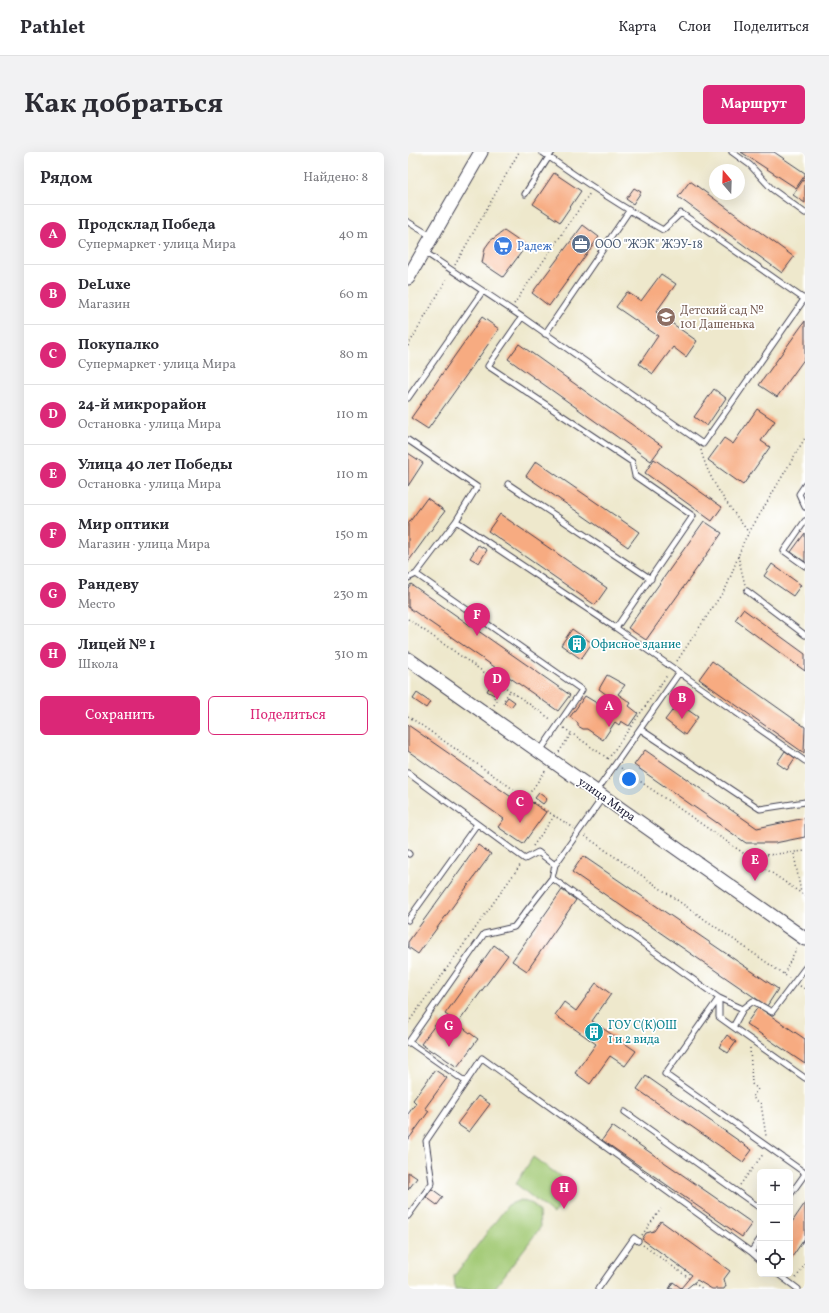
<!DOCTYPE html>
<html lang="ru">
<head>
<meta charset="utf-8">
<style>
  body { margin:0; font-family:Vollkorn,serif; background:#f2f2f3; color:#2b2b33 }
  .controls { position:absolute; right:12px; bottom:12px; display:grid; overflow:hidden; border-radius:6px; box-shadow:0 4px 16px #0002 }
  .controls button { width:36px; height:36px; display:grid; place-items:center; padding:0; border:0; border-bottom:1px solid #e1e1e2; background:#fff; color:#2b2b33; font:20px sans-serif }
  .compass { position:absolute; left:301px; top:12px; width:36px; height:36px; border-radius:50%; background:#fff; box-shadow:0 4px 16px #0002; rotate:341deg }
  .you { position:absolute; left:221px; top:627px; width:14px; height:14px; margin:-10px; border:3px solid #fff; border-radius:50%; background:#1a73e8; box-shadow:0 0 0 6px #1a73e833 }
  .badge { display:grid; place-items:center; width:26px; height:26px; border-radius:50%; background:#db2777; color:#fff; font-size:13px; font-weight:700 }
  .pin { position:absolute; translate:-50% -33px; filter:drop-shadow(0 1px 2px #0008) }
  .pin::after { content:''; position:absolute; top:21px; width:14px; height:12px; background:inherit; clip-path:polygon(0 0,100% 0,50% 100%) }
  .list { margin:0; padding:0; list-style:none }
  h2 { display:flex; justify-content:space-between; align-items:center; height:52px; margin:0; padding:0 16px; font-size:17px }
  h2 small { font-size:13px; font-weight:400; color:#7c7c81 }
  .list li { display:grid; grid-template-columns:26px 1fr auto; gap:12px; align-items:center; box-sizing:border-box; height:60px; padding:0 16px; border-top:1px solid #e1e1e2 }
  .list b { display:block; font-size:15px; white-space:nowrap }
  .list p { margin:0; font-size:13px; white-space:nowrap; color:#7c7c81 }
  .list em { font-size:13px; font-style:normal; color:#7c7c81 }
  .actions { display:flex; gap:8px; padding:12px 16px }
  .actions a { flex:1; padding:9px 0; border:1px solid #db2777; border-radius:6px; text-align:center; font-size:14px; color:#db2777 }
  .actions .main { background:#db2777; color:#fff }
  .icon { flex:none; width:22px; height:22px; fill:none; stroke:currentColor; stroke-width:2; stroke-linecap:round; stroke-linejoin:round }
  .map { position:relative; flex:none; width:397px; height:1137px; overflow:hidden; border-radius:6px }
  header { display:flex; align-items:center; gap:24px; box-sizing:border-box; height:56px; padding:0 20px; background:#fff; border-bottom:1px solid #e1e1e2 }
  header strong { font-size:19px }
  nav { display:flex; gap:22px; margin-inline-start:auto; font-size:14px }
  .intro { display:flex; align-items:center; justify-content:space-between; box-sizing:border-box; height:96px; padding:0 24px }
  h1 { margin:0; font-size:28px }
  .button { padding:10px 18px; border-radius:6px; background:#db2777; color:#fff; font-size:14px; font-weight:700 }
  main { display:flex; gap:24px; padding:0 24px }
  aside { flex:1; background:#fff; border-radius:6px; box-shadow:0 4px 16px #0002 }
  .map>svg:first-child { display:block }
  .green { fill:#a3ca76; stroke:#627658 }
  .building { fill:#f7ab81 }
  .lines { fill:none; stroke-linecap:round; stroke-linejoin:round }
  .service-casing { stroke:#414051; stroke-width:7 }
  .tertiary-casing { stroke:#414051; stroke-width:15 }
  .path { stroke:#414051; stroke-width:1.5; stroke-dasharray:1 3; stroke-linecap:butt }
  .service { stroke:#fff; stroke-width:5 }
  .tertiary { stroke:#fff; stroke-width:13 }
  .labels { text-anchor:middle; stroke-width:3.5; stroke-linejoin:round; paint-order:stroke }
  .service-label { font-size:12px; fill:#4e5e75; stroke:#fff; text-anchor:start }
  .shop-label { font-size:12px; fill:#366cbe; stroke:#fff; text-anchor:start }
  .education-label { font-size:12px; fill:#785e54; stroke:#fff; text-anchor:start }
  .culture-label { font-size:12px; fill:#0d838f; stroke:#fff; text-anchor:start }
  .street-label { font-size:12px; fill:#22223b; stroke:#fff }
</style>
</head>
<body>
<header>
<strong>Pathlet</strong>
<nav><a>Карта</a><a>Слои</a><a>Поделиться</a></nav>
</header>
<div class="intro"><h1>Как добраться</h1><a class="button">Маршрут</a></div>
<main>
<aside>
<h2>Рядом<small>Найдено: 8</small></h2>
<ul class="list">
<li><span class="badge">A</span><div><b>Продсклад Победа</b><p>Супермаркет · улица Мира</p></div><em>40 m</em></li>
<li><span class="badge">B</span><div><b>DeLuxe</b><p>Магазин</p></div><em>60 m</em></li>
<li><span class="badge">C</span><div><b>Покупалко</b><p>Супермаркет · улица Мира</p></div><em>80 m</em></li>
<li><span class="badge">D</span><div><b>24-й микрорайон</b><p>Остановка · улица Мира</p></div><em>110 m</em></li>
<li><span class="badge">E</span><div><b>Улица 40 лет Победы</b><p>Остановка · улица Мира</p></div><em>110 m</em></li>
<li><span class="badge">F</span><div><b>Мир оптики</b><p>Магазин · улица Мира</p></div><em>150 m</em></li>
<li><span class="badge">G</span><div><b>Рандеву</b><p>Место</p></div><em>230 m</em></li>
<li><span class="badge">H</span><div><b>Лицей № 1</b><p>Школа</p></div><em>310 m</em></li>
</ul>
<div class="actions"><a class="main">Сохранить</a><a>Поделиться</a></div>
</aside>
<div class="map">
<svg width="397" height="1137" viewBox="0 0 397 1137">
  <rect width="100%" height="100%" fill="#fff"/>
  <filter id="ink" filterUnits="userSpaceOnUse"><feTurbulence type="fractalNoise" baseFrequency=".025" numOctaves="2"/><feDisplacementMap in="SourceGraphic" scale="8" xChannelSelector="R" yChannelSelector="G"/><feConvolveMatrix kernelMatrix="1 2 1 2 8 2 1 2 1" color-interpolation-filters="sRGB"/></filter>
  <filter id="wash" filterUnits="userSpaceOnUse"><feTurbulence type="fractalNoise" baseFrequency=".012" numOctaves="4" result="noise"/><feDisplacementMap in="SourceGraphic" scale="16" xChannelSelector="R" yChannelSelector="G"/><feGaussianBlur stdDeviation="0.9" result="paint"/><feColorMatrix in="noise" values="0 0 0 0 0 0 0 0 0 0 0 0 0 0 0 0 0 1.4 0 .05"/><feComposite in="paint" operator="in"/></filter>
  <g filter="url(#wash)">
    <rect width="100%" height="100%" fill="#eee8cc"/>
    <!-- green -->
    <path class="green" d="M 125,1005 L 166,1034 L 145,1062 L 108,1032 Z
      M 112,1048 L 125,1052 L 131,1060 L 132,1076 L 86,1137 L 47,1137 L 46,1124 L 100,1053 Z"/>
    <g id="blocks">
      <!-- building -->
      <path class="building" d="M 333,0 L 366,0 L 397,21 L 397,23 L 388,36 Z
        M 146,21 L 173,39 L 152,70 L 125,52 Z
        M 395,28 L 397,29 L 397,51 L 385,43 Z
        M 282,29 L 386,105 L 374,121 L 270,45 Z
        M 226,36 L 233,40 L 225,52 L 218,47 Z
        M 175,73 L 191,85 L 141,154 L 124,141 Z
        M 96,79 L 118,94 L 95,125 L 74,111 L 77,96 L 82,89 Z
        M 253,122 L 268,132 L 248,160 L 289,189 L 278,205 L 265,195 L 245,222 L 231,212 L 250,184 L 208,155 L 219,140 L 233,149 Z
        M 74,165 L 91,177 L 20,277 L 3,266 Z
        M 397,169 L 397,206 L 369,245 L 351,233 Z
        M 111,192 L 254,294 L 243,309 L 100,207 Z
        M 306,237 L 318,246 L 299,274 L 286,265 Z
        M 349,257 L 367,269 L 353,289 L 362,295 L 335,333 L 300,308 L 316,286 L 325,292 Z
        M 0,301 L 15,311 L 0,334 Z
        M 246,307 L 314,355 L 304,369 L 237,321 Z
        M 128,309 L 231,380 L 220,395 L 118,324 Z
        M 19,346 L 37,359 L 0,410 L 0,372 Z
        M 92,362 L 199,436 L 187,453 L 80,379 Z
        M 296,369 L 314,381 L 238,488 L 220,476 Z
        M 397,381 L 397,410 L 383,400 Z
        M 70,393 L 79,398 L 71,411 L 62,406 Z
        M 364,412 L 393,433 L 385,444 L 356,424 Z
        M 3,432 L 162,543 L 150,559 L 0,455 L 0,436 Z
        M 335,457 L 397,502 L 397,519 L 327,468 Z
        M 164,477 L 184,491 L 173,507 L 153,493 Z
        M 304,509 L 397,575 L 396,601 L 291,527 Z
        M 199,523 L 217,533 L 210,542 L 223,551 L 221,554 L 230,561 L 221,574 L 213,569 L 211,573 L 207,570 L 195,588 L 179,577 L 175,577 L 170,574 L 170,571 L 162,565 L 177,544 L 192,553 L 199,543 L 191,537 Z
        M 82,534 L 89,538 L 86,543 L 79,539 Z
        M 9,541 L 22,550 L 18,556 L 5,547 Z
        M 100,545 L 107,550 L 103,555 L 96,550 Z
        M 270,551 L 290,565 L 277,583 L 257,568 Z
        M 0,573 L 109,649 L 113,643 L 138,660 L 115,692 L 90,675 L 96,667 L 0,599 Z
        M 237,598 L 349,676 L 397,666 L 397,685 L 367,691 L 338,691 L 226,613 Z
        M 377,599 L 387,606 L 379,618 L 369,611 Z
        M 131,641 L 139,647 L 135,652 L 127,646 Z
        M 70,693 L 83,702 L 10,802 L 0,795 L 0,790 Z
        M 175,704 L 370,837 L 359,854 L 164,720 Z
        M 154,738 L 168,748 L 119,819 L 104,809 Z
        M 86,793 L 100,803 L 50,871 L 37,862 Z
        M 188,831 L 203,842 L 184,869 L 228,899 L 217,914 L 202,904 L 182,932 L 167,921 L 188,892 L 147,863 L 156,850 L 168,859 Z
        M 350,855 L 397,887 L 397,912 L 338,872 Z
        M 30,869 L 40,877 L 46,869 L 70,887 L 49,915 L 26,899 L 25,900 L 13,892 Z
        M 319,883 L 328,890 L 320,901 L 311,895 Z
        M 27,918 L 39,926 L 17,956 L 21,959 L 0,988 L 0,962 L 8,951 L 5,948 Z
        M 238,924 L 344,998 L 335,1010 L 229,937 Z
        M 70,944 L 82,952 L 61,980 L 49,972 Z
        M 204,974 L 344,1071 L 334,1085 L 194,988 Z
        M 0,1020 L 9,1026 L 0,1038 Z
        M 24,1037 L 35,1045 L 29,1053 L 18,1045 Z
        M 397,1051 L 397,1086 L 382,1108 L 382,1073 Z
        M 253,1069 L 322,1119 L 316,1127 L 318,1134 L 316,1137 L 304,1137 L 289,1128 L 278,1137 L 261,1137 L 265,1130 L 273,1136 L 284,1123 L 234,1087 L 238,1081 L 246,1079 Z"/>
    </g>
  </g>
  <g filter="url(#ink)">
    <use href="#blocks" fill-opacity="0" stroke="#414051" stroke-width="1"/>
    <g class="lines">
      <!-- service casing -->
      <g class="service-casing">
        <path id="service" d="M 134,0 C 173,28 212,54 255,78 L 273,61 L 396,147
          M 324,0 L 342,13 L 364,37 L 397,61
          M 117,42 L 144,0
          M 0,70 L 23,84
          M 15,99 L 114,165 L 80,214 L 224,310 L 227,324 L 285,364 L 208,476
          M 114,165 L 295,292 L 397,146
          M 137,182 L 221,59
          M 0,246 L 74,140
          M 0,288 L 69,335 L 48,369 L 8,422 L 0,426
          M 100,332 L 243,427
          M 397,333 L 391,342 L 397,355
          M 48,369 L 208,476 L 397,609
          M 397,369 L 376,399 L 397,414
          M 8,422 L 174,538 L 132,599
          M 339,439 L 397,483
          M 232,577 L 352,657 L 397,650
          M 0,621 L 117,707 L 130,700 L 147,713
          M 188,640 L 271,521
          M 0,701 L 1,702
          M 144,726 L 311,846 L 311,865 L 397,926
          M 0,768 L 69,672
          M 397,816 L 364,860 L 345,849 L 335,857 L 311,846 L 257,922 L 397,1021
          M 325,875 L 335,857
          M 1,890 L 58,930 L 74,906 L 343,1100
          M 0,891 L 76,782 L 106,775 L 144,726 L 147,713 L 195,645
          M 217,960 L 352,1056
          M 382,1043 L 397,1022
          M 0,1064 L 24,1031 L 18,989 L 58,930
          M 352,1087 L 343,1100 L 352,1108
          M 370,1122 L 390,1137
          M 190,1137 L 226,1086 L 230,1089"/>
      </g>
      <!-- tertiary casing -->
      <g class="tertiary-casing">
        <path id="tertiary" d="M 0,126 L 73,0
          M 0,507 L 397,787"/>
      </g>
      <!-- path -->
      <path class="path" d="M 47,113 L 111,0
        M 106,152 L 182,41
        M 0,194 L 40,125
        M 293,298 C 301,330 321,354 341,381
        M 330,404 L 337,433
        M 0,467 L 144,568
        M 269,509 L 319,434 L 336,389 L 397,286
        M 86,546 L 94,534
        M 94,551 L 102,539
        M 86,553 L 89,548
        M 0,564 L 118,646 L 166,676
        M 156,576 L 202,608
        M 151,600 L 163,582
        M 200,607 L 260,522
        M 213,616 L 397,744
        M 118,646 L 138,618
        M 177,684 L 381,826
        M 125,694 L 147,663
        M 386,702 L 393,741
        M 339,705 L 397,699
        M 376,822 L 389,795
        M 392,834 L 397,837
        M 0,871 L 113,712
        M 342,896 L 344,932 L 350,937 L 344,945 L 353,952 L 358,984
        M 332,1033 L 356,1001
        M 234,1083 L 253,1057
        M 235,1093 L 282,1127
        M 388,1126 L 397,1112
        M 286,1131 L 295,1137"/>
      <!-- service -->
      <use href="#service" class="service"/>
      <!-- tertiary -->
      <use href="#tertiary" class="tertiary"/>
    </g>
  </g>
  <!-- icons -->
  <defs>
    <g id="office-disc" transform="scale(1)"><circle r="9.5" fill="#5c6f8a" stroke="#fff"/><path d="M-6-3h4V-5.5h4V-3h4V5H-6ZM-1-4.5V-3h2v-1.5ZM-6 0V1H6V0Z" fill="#fff"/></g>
    <g id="supermarket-disc" transform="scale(1)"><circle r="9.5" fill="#3f7fe0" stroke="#fff"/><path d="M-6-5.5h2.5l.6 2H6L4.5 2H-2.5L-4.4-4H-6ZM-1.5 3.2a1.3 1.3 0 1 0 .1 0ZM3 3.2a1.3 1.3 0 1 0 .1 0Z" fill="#fff"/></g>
    <g id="school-disc" transform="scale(1)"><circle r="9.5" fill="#8d6e63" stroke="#fff"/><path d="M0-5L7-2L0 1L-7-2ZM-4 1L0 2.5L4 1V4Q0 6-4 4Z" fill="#fff"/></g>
    <g id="building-disc" transform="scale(1)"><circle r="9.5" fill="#0f9aa8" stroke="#fff"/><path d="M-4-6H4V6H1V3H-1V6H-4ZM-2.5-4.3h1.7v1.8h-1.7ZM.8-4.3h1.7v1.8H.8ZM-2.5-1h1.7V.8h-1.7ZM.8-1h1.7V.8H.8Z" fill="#fff"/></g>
  </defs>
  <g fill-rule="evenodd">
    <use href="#office-disc" x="173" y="92"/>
    <use href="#supermarket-disc" x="95" y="94"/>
    <use href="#school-disc" x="258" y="165"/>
    <use href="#building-disc" x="169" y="492"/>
    <use href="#building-disc" x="186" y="880"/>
  </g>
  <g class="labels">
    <!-- service labels -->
    <g class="service-label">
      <text x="187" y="96">ООО "ЖЭК" ЖЭУ-18</text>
    </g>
    <!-- shop labels -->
    <g class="shop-label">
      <text x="109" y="98">Радеж</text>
    </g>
    <!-- education labels -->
    <g class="education-label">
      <text x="272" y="162">Детский сад №<tspan x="272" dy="14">101 Дашенька</tspan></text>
    </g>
    <!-- culture labels -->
    <g class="culture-label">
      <text x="183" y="496">Офисное здание</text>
      <text x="200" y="877">ГОУ С(К)ОШ<tspan x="200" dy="14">1 и 2 вида</tspan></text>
    </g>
    <!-- street labels -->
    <g class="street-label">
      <text transform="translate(199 647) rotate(35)" y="4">улица Мира</text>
    </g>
  </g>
</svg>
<div class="controls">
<button>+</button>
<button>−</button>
<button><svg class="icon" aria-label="locate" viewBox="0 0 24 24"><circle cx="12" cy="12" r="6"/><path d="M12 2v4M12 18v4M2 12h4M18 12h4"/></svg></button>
</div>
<svg class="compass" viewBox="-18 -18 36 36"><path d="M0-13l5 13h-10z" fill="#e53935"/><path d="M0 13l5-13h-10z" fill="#7c7c81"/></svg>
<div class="you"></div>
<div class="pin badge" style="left:201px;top:575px">A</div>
<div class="pin badge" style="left:274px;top:567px">B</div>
<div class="pin badge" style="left:112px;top:671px">C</div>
<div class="pin badge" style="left:89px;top:548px">D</div>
<div class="pin badge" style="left:347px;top:729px">E</div>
<div class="pin badge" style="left:69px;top:484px">F</div>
<div class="pin badge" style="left:41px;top:895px">G</div>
<div class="pin badge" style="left:156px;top:1057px">H</div>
</div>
</main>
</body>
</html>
